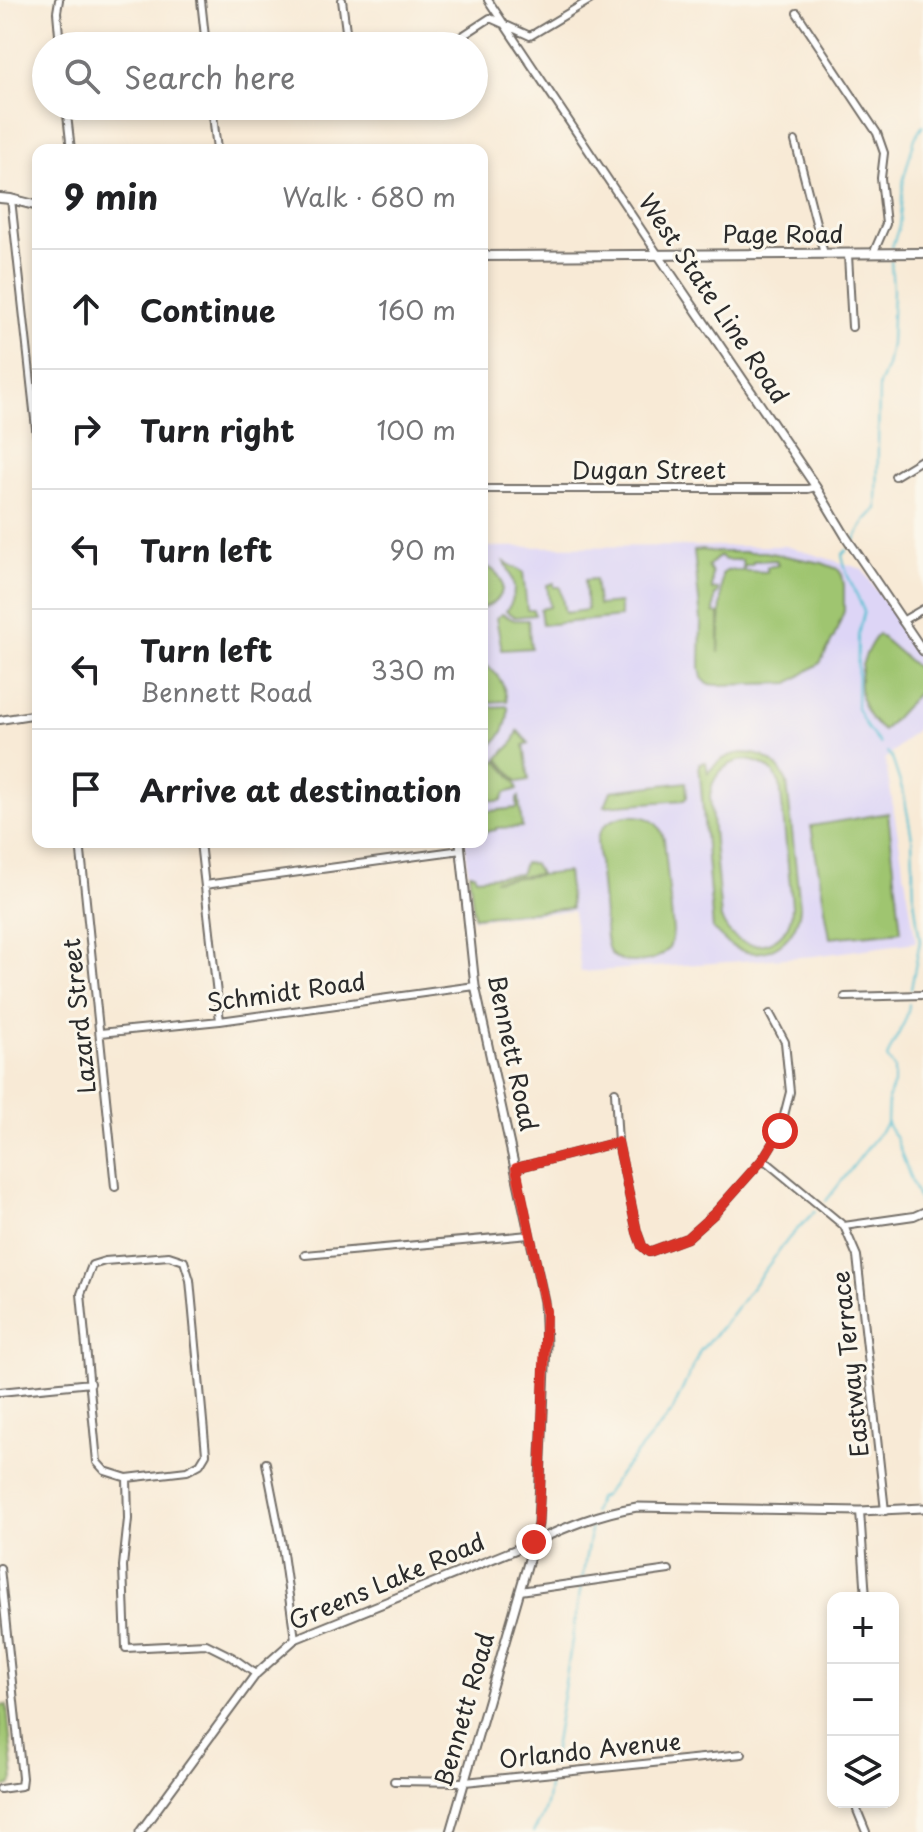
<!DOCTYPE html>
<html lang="en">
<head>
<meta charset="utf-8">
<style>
  body { margin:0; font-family:"Playpen Sans",sans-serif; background:#f2f2f2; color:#202124 }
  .controls { position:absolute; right:24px; bottom:24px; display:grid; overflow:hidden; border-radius:16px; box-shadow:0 4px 12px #0003 }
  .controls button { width:72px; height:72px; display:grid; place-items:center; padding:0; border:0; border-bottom:2px solid #e0e0e0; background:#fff; color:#202124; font:40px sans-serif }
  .stop { position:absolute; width:24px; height:24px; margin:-18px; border:6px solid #d93025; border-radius:50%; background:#fff }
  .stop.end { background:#d93025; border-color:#fff; box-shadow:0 2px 8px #0008 }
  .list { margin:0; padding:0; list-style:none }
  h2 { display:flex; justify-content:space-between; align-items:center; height:104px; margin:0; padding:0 32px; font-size:34px }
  h2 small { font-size:26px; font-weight:400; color:#757577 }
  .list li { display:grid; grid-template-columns:52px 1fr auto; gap:24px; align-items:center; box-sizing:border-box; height:120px; padding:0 32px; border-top:2px solid #e0e0e0 }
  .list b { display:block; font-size:30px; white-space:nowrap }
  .list p { margin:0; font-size:26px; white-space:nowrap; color:#757577 }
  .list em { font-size:26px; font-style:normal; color:#757577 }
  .icon { flex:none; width:44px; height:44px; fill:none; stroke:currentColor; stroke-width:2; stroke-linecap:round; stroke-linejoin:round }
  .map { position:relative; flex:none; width:923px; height:1832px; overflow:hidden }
  .search { position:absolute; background:#fff; box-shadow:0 4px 12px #0003; left:32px; top:32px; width:456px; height:88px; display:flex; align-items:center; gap:20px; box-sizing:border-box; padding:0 28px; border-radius:44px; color:#757577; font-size:30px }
  .panel { position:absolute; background:#fff; box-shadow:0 4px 12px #0003; left:32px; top:144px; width:456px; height:704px; border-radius:16px }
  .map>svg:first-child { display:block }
  .built { fill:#ddd5f6 }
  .green { fill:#9fc570; stroke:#65784e; stroke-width:2; fill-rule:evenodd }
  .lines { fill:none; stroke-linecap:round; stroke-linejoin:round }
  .stream { stroke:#55bfd2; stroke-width:2 }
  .minor-casing { stroke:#736e67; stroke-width:10 }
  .tertiary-casing { stroke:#736e67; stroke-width:11 }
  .secondary-casing { stroke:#736e67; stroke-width:12 }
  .minor { stroke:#fff; stroke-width:6 }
  .tertiary { stroke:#fff; stroke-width:7 }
  .secondary { stroke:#fff; stroke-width:8 }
  .route { stroke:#d93025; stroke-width:10 }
  .labels { text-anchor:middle; stroke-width:6; stroke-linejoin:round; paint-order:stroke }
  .street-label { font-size:24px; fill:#2b2b2b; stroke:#fbf7ec }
</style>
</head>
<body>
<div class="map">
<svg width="923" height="1832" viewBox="0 0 923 1832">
  <rect width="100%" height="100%" fill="#fbf7ec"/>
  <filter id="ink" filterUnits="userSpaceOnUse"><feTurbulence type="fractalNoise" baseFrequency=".0125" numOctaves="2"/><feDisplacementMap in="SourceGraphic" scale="16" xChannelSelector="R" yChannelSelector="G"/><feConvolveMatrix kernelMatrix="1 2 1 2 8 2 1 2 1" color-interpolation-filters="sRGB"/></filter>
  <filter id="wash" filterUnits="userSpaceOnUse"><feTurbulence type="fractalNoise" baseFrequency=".006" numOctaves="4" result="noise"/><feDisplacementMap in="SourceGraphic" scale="32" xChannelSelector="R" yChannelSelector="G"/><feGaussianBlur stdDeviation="1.8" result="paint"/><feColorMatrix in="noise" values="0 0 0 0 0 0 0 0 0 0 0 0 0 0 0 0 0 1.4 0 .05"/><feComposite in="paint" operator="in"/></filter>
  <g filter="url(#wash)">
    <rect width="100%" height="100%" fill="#f8ead6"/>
    <!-- built -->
    <path class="built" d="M 786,546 L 862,569 L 923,658 L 923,723 L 885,759 L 916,942 L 814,956 L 581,972 L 573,911 L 473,919 L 465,842 L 482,842 L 482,547 Z"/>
    <!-- green -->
    <path class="green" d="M 702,550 L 715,552 L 765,552 L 822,563 L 838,569 L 842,575 L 844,585 L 844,611 L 834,637 L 820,663 L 789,683 L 718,685 L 708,684 L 702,678 L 700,667 L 701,621 L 694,551 ZM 720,556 L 725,560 L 742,560 L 743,568 L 748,565 L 752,565 L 753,561 L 776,560 L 778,565 L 767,567 L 767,572 L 728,570 L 722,574 L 719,653 L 719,614 L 714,613 L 715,595 L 718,594 L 718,589 L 712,590 L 712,573 L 708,566 Z
      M 505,562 L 523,572 L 527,610 L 533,610 L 535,615 L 515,617 L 506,611 C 519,595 514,579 505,562 Z
      M 482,565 C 509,573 509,600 482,608 Z
      M 595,579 L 598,605 L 620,603 L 620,617 L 542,625 L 540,609 L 550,607 L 547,585 L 554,583 L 554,587 L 560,587 L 565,613 L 587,610 L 585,580 Z
      M 502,614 L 514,620 L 528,620 L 531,648 L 502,650 L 496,618 Z
      M 878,634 L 923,673 L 923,687 L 883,731 C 851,705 855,664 878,634 Z
      M 482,663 C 498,672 504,683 507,701 L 488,702 L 487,698 L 485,697 L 485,703 L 482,703 Z
      M 508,706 C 509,727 500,742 482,752 L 482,708 L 486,707 L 486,713 L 489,713 L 489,707 Z
      M 518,731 L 529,743 L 524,745 L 529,780 L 518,782 L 498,758 L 513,743 Z
      M 743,753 C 764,753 779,763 787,783 L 800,907 C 798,938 769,962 737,949 C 727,945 721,936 713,930 L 699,763 L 706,762 L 708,773 C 717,761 728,754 743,753 ZM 744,760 C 761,761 773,768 780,784 L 792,906 C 792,951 736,959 721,918 L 710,796 C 712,776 724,763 744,760 Z
      M 497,760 L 515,781 L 518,789 L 505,793 L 502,800 C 495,803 489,799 482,797 L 482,767 Z
      M 686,782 L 687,797 L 684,800 L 605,806 L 611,791 Z
      M 519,797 L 522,827 C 513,828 503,827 496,828 L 496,830 L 482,832 L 482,812 L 517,808 L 517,799 Z
      M 888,813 L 901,931 L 830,938 L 811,826 Z
      M 626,816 C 645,815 659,819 664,839 L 673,931 C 672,938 672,945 667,950 C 657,963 625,966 613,956 C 608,951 607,945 606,938 L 597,840 C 601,825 610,819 626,816 Z
      M 524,863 L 534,864 L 539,874 L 494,880 L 567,872 L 571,908 L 474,917 L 469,873 L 474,873 L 476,878 L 520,874 Z
      M 7,1705 L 14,1780 L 10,1786 L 0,1788 L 0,1706 Z"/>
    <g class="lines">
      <!-- stream -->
      <path class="stream" d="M 892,247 L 899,226 L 904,177 L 915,138 L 923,125
        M 855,540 L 865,521 L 877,509 L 879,385 L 887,366 L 891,344 L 893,290 L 891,261
        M 847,550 L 842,555 L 847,574 L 864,611 L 858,635 L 857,708 L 867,728 L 880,744
        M 887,752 L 892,758 L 904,795 L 912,838 L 914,899 L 920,941 L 911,989
        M 887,1124 L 896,1139 L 921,1207
        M 826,1201 L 887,1123 L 888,1099 L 894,1084 L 894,1068 L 887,1058 C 893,1039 908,1023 909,1004
        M 593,1513 L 598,1498 L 604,1496 L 617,1477 L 672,1412 L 700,1351 L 725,1323 L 789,1238 L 815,1211
        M 551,1767 L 592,1520
        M 533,1832 C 544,1817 549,1799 549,1780"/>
    </g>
  </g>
  <g filter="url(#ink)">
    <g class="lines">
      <!-- minor casing -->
      <g class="minor-casing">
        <path id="minor" d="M 59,0 L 57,12 L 60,46
          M 201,0 L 206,46
          M 342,0 L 348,46
          M 488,0 L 659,256
          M 797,13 L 877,133 L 884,153 L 881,178 L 886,224 L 873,254
          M 447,46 L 490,18 L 530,36 L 590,0
          M 66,106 L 71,150
          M 212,106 L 217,150
          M 795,141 L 824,254
          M 11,199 L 38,447
          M 848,255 L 852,327
          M 895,476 L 923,459
          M 482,489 L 808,489 L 816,487
          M 902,621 L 923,609
          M 0,720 L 38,714
          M 80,842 L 115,1187
          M 200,842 L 220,1021
          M 205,885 L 461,850
          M 845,997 L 923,995
          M 100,1033 L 220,1021 L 475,986
          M 615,1092 L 618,1142 L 637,1232 L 642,1246 L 649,1252 L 687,1238 L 715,1213 L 763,1159 L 780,1131 L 790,1092 L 785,1042 L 770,1014
          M 763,1159 L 844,1226 L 857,1256 L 885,1511
          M 516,1168 L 618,1142
          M 844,1226 L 914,1216 L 923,1212
          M 305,1255 L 529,1235
          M 169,1256 L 184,1261 L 190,1280 L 206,1454 L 200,1464 L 187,1471 L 127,1478 L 105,1471 L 97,1462 L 81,1294 L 92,1265 L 105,1261 Z
          M 0,1392 L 91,1383
          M 266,1463 L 281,1539 L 295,1639
          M 127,1478 L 128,1519 L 123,1566 L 126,1648 L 206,1644 L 232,1657 L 256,1674
          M 860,1511 L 866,1598
          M 0,1568 L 22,1778 L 21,1786 L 0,1789
          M 520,1591 L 669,1570
          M 394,1781 L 465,1782 L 742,1754
          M 861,1802 L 857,1810 L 866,1832"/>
      </g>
      <!-- tertiary casing -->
      <g class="tertiary-casing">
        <path id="tertiary" d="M 659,256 L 816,487 L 846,537 L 923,651
          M 140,1832 L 256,1674 L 295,1639 L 534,1542 C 568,1526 600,1513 637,1507 L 860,1511 L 923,1508
          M 450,1832 L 534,1542 L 538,1524 L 546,1345 L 544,1301 L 475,986 L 460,842"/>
      </g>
      <!-- secondary casing -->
      <g class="secondary-casing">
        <path id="secondary" d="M 0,198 L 11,199 L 38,206
          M 482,256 L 923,253"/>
      </g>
      <!-- minor -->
      <use href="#minor" class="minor"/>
      <!-- tertiary -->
      <use href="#tertiary" class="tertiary"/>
      <!-- secondary -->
      <use href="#secondary" class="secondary"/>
    </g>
  </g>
  <g class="lines" filter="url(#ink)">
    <!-- route -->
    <path class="route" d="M 534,1542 L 538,1524 L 540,1488 L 546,1311 L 516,1168 L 618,1142 L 637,1232 L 642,1246 L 649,1252 L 687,1238 L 715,1213 L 763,1159 L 780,1131"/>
  </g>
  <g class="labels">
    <!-- street labels -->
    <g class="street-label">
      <text x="783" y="243">Page Road</text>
      <text transform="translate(713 299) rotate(56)" y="8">West State Line Road</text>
      <text x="649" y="479">Dugan Street</text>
      <text transform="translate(286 993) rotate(-8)" y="8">Schmidt Road</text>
      <text transform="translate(80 1016) rotate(-96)" y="8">Lazard Street</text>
      <text transform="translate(512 1053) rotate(78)" y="8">Bennett Road</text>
      <text transform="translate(851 1364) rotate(-96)" y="8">Eastway Terrace</text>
      <text transform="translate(387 1582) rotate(-23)" y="8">Greens Lake Road</text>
      <text transform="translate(465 1710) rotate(-74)" y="8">Bennett Road</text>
      <text transform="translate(590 1751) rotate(-6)" y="8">Orlando Avenue</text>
    </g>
  </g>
</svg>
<div class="controls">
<button>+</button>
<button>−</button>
<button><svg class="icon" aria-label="layers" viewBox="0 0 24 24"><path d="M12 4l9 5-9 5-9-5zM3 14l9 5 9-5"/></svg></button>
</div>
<div class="stop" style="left:780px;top:1131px"></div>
<div class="stop end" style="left:534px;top:1542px"></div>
<div class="search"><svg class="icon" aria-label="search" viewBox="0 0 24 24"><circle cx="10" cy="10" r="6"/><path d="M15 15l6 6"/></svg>Search here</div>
<section class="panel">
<h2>9 min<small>Walk · 680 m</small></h2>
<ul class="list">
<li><svg class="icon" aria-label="ahead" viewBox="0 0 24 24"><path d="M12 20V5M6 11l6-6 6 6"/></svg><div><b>Continue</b></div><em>160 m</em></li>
<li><svg class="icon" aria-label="right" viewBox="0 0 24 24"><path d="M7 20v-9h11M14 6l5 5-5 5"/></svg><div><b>Turn right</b></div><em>100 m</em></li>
<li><svg class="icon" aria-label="left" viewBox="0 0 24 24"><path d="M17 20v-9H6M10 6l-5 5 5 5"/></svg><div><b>Turn left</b></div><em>90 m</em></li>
<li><svg class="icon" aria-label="left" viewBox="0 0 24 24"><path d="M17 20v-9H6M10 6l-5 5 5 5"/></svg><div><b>Turn left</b><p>Bennett Road</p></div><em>330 m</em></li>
<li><svg class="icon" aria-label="arrive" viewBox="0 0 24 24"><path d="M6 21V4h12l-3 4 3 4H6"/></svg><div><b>Arrive at destination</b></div></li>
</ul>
</section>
</div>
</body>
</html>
